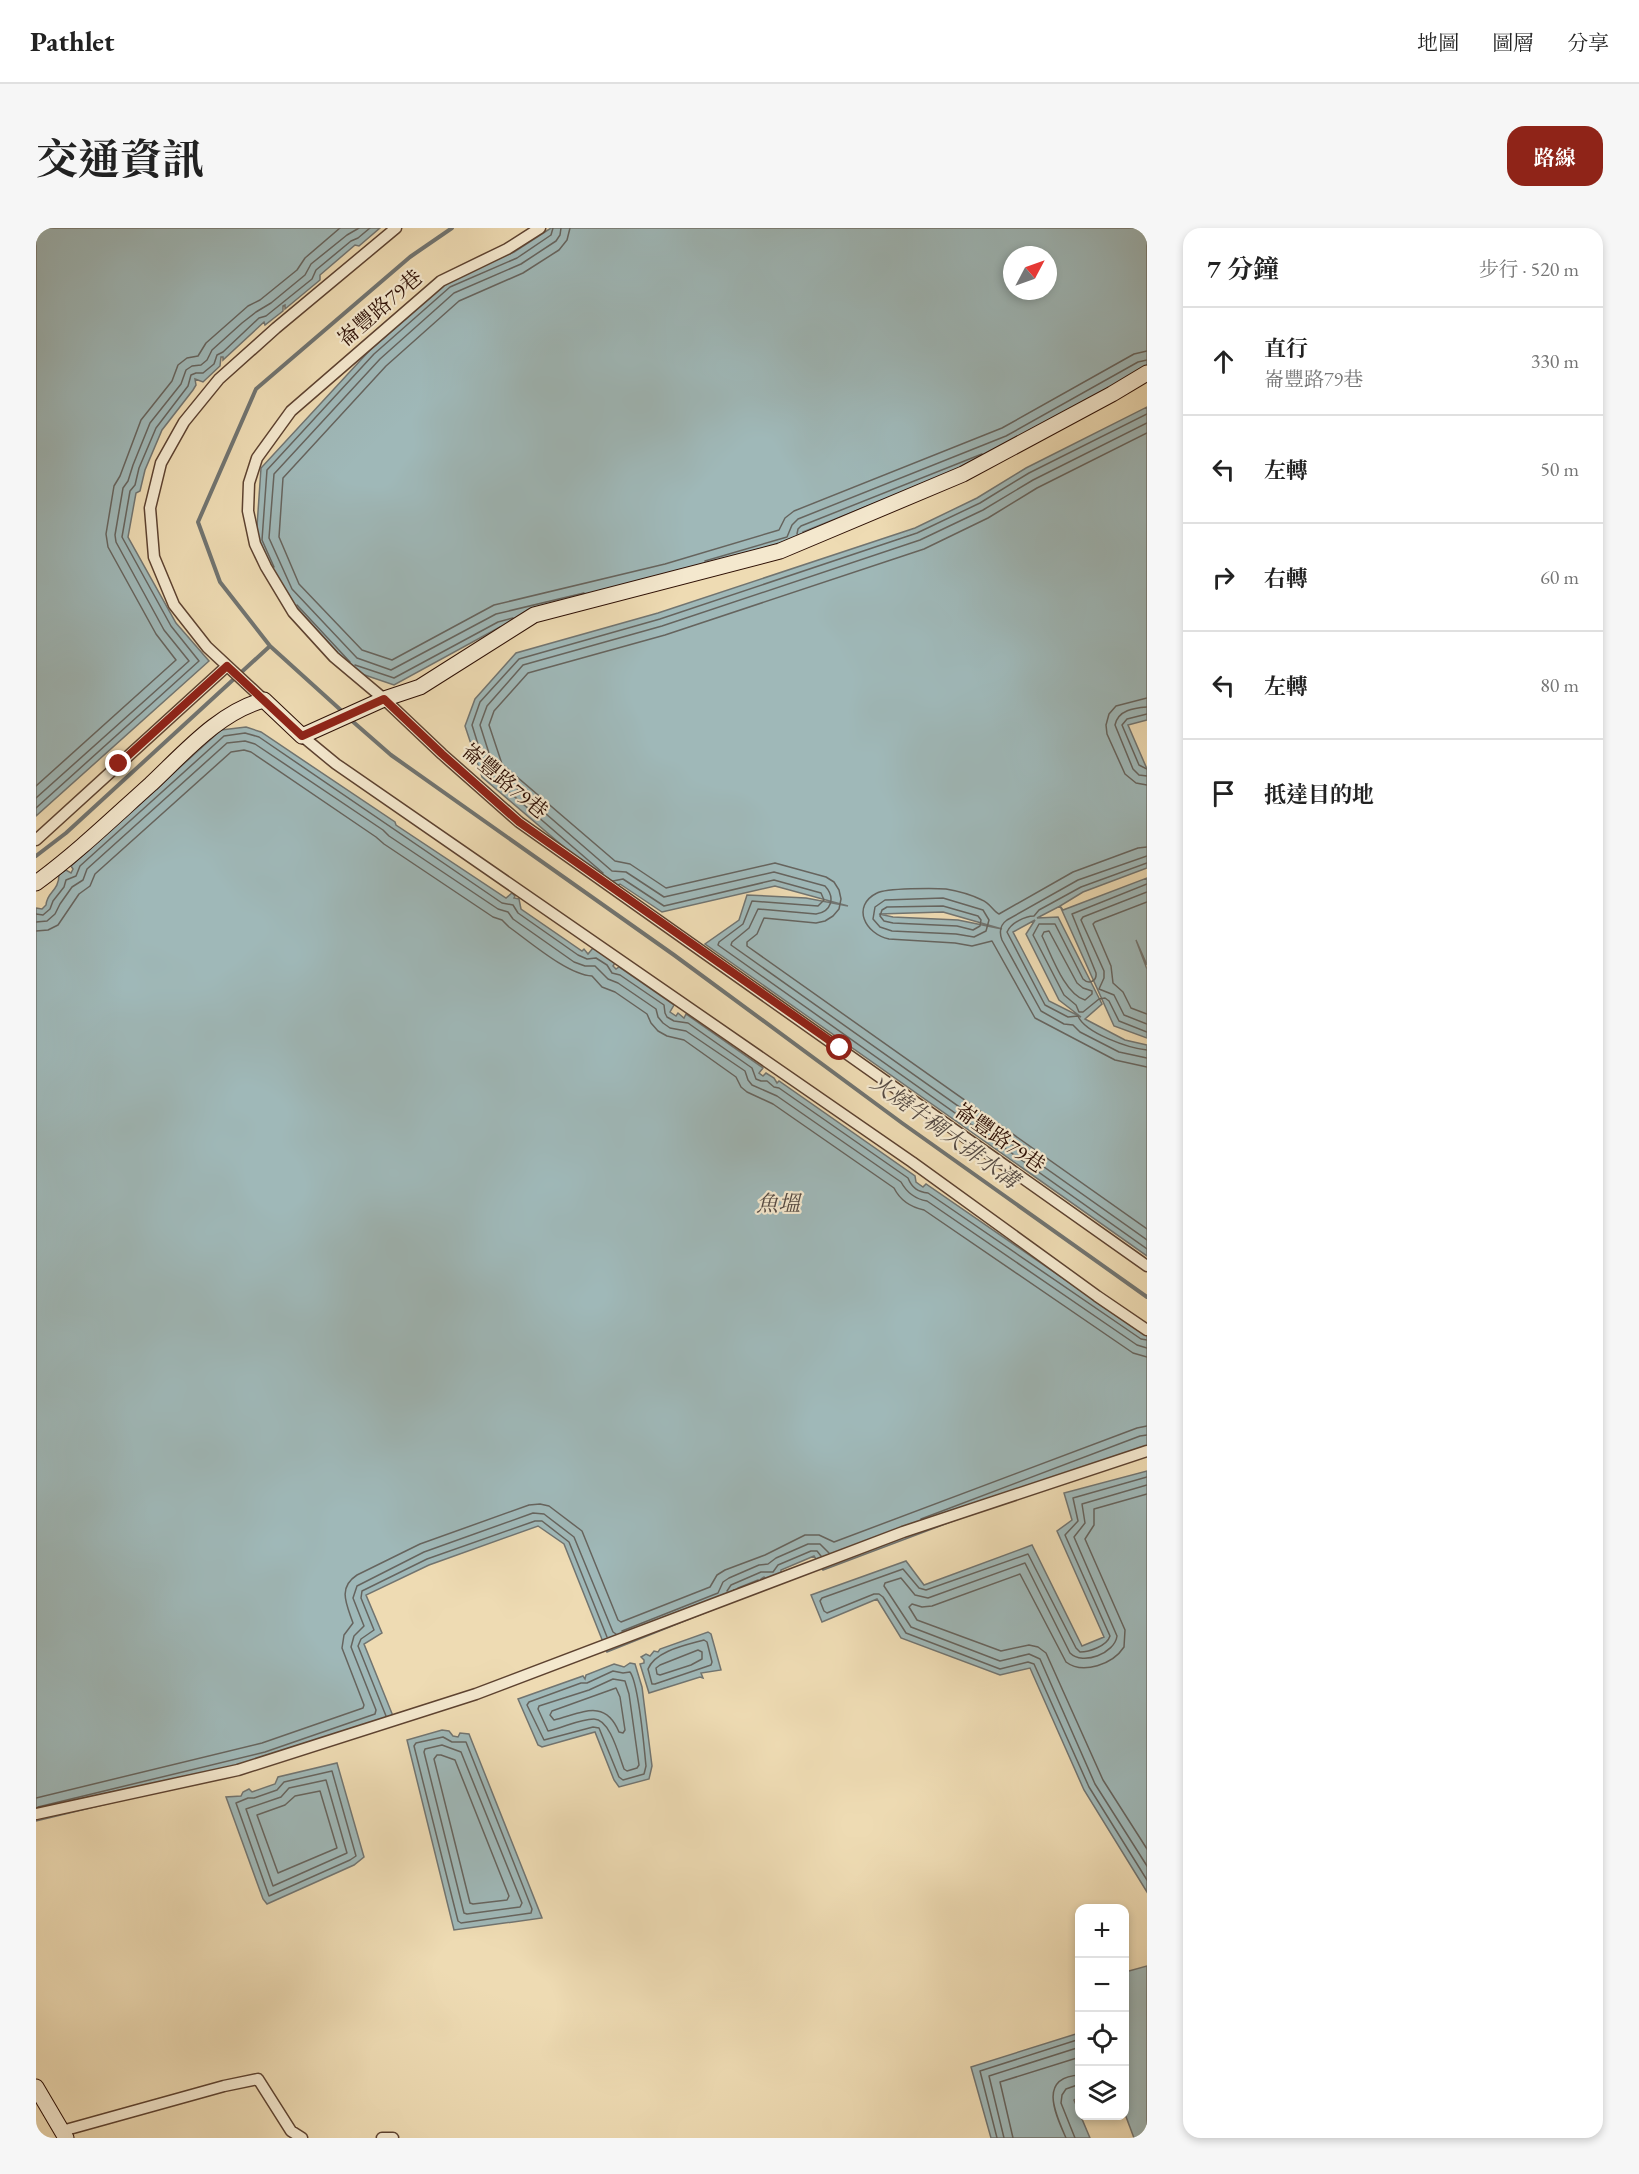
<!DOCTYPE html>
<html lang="zh-TW">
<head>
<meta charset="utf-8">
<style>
  body { margin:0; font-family:"EB Garamond","Noto Serif TC",serif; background:#f6f6f6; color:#222 }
  .controls { position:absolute; right:18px; bottom:18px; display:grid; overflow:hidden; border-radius:12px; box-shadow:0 3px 9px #0003 }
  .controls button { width:54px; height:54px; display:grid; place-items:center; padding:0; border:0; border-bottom:2px solid #e0e0e0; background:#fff; color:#222; font:30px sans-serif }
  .compass { position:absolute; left:967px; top:18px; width:54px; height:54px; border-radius:50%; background:#fff; box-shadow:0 3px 9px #0003; rotate:49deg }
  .stop { position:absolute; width:18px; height:18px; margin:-14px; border:4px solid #8f2418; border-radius:50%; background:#fff }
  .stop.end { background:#8f2418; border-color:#fff; box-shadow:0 2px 6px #0008 }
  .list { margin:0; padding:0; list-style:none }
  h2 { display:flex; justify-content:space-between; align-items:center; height:78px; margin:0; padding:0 24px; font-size:26px }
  h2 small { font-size:20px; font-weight:400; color:#767676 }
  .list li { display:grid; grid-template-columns:39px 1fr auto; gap:18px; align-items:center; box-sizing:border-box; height:108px; padding:0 24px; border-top:2px solid #e0e0e0 }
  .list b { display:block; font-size:22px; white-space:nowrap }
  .list p { margin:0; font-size:20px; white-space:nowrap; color:#767676 }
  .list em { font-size:20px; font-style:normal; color:#767676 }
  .icon { flex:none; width:33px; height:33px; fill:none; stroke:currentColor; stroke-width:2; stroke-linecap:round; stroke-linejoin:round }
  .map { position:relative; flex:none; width:1111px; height:1910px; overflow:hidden; border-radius:18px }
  header { display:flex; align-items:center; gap:36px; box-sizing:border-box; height:84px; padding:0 30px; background:#fff; border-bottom:2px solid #e0e0e0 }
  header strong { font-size:28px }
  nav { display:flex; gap:33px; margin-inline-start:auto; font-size:21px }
  .intro { display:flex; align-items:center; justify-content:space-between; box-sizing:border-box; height:144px; padding:0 36px }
  h1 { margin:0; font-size:42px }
  .button { padding:15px 27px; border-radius:18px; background:#8f2418; color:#fff; font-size:21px; font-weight:700 }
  main { display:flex; gap:36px; padding:0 36px }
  aside { flex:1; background:#fff; border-radius:18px; box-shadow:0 3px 9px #0003 }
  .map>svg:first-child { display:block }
  .water { fill:#9fb8b8; stroke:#717470; stroke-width:1.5; fill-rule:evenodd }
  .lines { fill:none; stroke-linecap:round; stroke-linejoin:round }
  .shore { stroke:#66645e; stroke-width:1.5 }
  .stream { stroke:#717470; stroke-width:4 }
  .street-casing { stroke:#5d4230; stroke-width:13 }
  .secondary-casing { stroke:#2d0f04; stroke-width:17 }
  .street { stroke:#f4e8ce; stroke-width:10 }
  .secondary { stroke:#f4e8ce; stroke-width:15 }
  .route { stroke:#8f2418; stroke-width:8 }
  .labels { text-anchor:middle; stroke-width:4.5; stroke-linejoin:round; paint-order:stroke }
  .street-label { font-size:21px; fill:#2d0f04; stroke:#f4e8ce }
  .water-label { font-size:22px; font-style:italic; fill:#554a43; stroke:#f4e8ce }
</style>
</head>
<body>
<header>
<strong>Pathlet</strong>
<nav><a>地圖</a><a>圖層</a><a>分享</a></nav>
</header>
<div class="intro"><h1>交通資訊</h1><a class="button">路線</a></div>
<main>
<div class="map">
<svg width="1111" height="1910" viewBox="0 0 1111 1910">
  <rect width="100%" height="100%" fill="#eedbb3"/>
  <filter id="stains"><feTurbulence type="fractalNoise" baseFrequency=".00333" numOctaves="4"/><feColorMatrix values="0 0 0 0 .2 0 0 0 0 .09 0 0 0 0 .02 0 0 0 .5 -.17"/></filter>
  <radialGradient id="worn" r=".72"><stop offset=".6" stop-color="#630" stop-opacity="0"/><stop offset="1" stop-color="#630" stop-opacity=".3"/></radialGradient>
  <!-- water -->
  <path class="water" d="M 0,0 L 344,0 L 323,18 L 319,17 L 284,47 L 284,52 L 249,81 L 249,77 L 247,78 L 247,83 L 229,97 L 228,94 L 187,132 L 187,129 L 185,129 L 184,138 L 167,154 L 159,151 L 160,157 L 157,162 L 126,202 L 109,242 L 104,263 L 100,265 L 92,309 L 140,395 L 173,433 L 0,588 Z
    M 515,0 L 1111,0 L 1111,145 L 976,220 L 767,304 L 772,317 L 635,357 L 464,399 L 358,457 L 314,442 L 244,369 L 220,313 L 225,240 L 334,122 L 411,54 L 478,24 ZM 976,27 L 1012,27 L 1012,63 L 976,63 Z
    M 1111,179 L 1111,492 L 1092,497 L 1111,541 L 1111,640 L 1047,664 L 1024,678 L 1027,682 L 1111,650 L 1111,737 L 1100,712 L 1111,741 L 1111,810 L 1078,798 L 1024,678 L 1001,690 L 1022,689 L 1066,776 L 1049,791 L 1089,812 L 1111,817 L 1111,1028 L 669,716 L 703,692 L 711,667 L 770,670 L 812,678 L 739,658 L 626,684 L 584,656 L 576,660 L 446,549 L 429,498 L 439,471 L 480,425 L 622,385 L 879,300 L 941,270 L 990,240 ZM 907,684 L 966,701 L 922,692 L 857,689 L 843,686 ZM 999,692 L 990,706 L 1023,772 L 1045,789 L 1013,773 L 977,704 Z
    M 210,499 L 225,504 L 359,594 L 360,597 L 470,670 L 476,665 L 479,668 L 478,670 L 483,671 L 485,681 L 546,723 L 548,721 L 552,726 L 557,720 L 579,735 L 577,738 L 580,741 L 583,739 L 638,777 L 634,784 L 640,788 L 642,785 L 648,790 L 650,786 L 727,840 L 723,845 L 727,848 L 730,845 L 738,850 L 741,855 L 743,853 L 879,948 L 880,954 L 887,959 L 890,956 L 1111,1108 L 1111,1220 L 787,1342 L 778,1328 L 745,1342 L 745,1345 L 730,1352 L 728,1349 L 725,1351 L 724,1355 L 722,1352 L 702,1360 L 702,1362 L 698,1362 L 701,1372 L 571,1424 L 528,1316 L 502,1298 L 393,1337 L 330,1367 L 346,1405 L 328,1416 L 359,1493 L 233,1537 L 0,1593 L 0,680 L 6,681 L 10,677 C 11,663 23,664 23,646 L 30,642 L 35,645 L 37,641 L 35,638 L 185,502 Z
    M 1111,1243 L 1111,1664 L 1048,1562 L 994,1440 L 964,1447 L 865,1410 L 841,1371 L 786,1394 L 775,1367 L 870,1333 L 888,1357 L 996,1317 L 1046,1418 L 1068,1409 L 1021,1303 L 1036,1292 L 1028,1265 Z
    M 672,1404 L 675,1406 L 685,1442 L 665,1445 L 667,1450 L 664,1449 L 613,1465 L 604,1436 L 608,1435 L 608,1432 L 605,1429 L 610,1426 L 614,1428 L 618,1423 L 622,1424 L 624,1421 Z
    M 578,1436 L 588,1439 L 594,1435 L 599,1436 L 606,1459 L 616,1538 L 613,1551 L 583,1559 L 578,1552 L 559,1504 L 506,1519 L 502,1517 L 482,1471 L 547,1448 L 549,1451 L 550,1447 Z
    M 406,1502 L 413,1503 L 417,1508 L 422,1509 L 424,1505 L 433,1506 L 506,1690 L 418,1702 L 371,1512 Z
    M 301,1535 L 328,1629 L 318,1637 L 231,1676 L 227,1671 L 190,1569 L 205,1568 L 207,1564 L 213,1561 L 216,1564 L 239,1556 L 242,1549 Z
    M 1111,1738 L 1111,1910 L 1098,1910 L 1089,1886 L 1089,1854 L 1091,1852 L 1088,1845 L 1089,1744 Z
    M 1043,1805 L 1043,1869 L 1038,1872 L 1054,1910 L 955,1910 L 935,1839 Z"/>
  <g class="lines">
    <!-- shore -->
    <path class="shore" d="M 525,0 L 524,7 L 520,13 L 485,36 L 418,65 L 344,131 L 238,246 L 233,310 L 256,361 L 321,430 L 355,442 L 460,386 L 548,365
      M 534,0 L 531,12 L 523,22 L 487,45 L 423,73 L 350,138 L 247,250 L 243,309 L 263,356 L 326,422 L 356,432 L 458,377 L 629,336 L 743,302 L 749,290 L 758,283 L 966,200 L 1098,126 L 1111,123
      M 1111,195 L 997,252 L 947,282 L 884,312 L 626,398 L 487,437 L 451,478 L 444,497 L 458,541 L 576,643 L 590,644 L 628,669 L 738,644 L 789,658 C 800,670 795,684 780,686 L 722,681 L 713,700 L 696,714 L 695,717 L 1111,1012
      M 1111,205 L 1001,260 L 952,290 L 888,321 L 629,407 L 492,445 L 458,483 L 453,497 L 466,536 L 579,633 L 594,636 L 630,660 L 739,635 L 790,649 L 798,654 L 803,662 L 805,671 L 803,681 L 797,688 L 789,693 L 780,695 L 728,690 L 721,706 L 711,714 L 711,718 L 1111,1001
      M 761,306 L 762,301 L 765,298 L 946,226
      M 669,333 L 751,309 L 756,297 L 762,291 L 970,208 L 1102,134 L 1111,132
      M 238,339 L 226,312 L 231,242 L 338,126 L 414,59 L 481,30 L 515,7 L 517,0
      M 261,377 L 314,434
      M 319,437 L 358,450 L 462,394 L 477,390
      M 1111,470 L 1080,478 L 1073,486 L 1070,497 L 1071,506 L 1089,546 L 1100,555 L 1111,557
      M 1111,479 C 1098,480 1082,482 1079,497 L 1097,541 L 1103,547 L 1111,548
      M 1111,486 L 1091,491 L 1086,497 L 1103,537 L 1111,541
      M 0,558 L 140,432 L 120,406 L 72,319 L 70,306 L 78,258 L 84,248 L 105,192 L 136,153 L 142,137 L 151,130 L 162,128 L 170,115 L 212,78 L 224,72 L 261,42 L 269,30 L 304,0
      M 0,570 L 153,433 L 128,402 L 80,314 L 79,307 L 87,260 L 92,253 L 97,237 L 114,195 L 145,156 L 150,142 L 156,138 L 165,137 L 171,132 L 176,122 L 206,95 L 220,84 L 235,75 L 269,47 L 275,36 L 311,7 L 323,0
      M 0,580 L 163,433 L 135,398 L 86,309 L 94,263 L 99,257 L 103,240 L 120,200 L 152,158 L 155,147 L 160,145 L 167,145 L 178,136 L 181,127 L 187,124 L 223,90 L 230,88 L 276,51 L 280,42 L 315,13 L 322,10 L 334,0
      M 1111,619 L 1102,620 L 1037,644 L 963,686 C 957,683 954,675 946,672 C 936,667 922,663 910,661 C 899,660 850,660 841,665 C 815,678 829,706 853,711 L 919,715 L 936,718 L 956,713 L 999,790 L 1079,832 L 1111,839
      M 1111,628 L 1042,652 L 971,692 C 964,697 963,704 966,712 L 1005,783 L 1028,796 L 1037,797 L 1044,804 L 1083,824 L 1111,830
      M 1111,635 L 1045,659 L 1003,682 L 998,688 C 989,688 975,695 971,704 L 1009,777 L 1032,789 L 1042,788 C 1049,805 1092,820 1111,822
      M 567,645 L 451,545 L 436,497 L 444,474 L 483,431 L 624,391 L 881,305 L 944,275 L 993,245 L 1111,186
      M 577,653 L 587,651 L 628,678 L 738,652 L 785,665 L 788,672 L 782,678 L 716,673 L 707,696 L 683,714 L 682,717 L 1111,1021
      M 1111,656 L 1036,686 L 1060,745 C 1061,753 1053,757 1047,751 L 1019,696 L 1003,696 L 997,707 L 1028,767 L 1040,777 L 1043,784 L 1047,784 L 1063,771 L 1069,770 L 1073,773 L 1083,793 L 1111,804
      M 1111,664 L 1047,689 L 1045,692 L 1068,743 L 1068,750 L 1063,761 L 1078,767 L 1088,787 L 1111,796
      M 907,670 L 947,682 L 953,692 L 950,703 L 938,709 L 920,706 L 856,703 L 844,699 L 837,691 L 839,679 L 849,672 Z
      M 1111,674 L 1059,694 L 1057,696 L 1075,738 L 1077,755 L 1087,764 L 1095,780 L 1111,786
      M 907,678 L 942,688 L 945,692 L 944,698 L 937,702 L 921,698 L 857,695 L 848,693 L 844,688 L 846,682 L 851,679 Z
      M 0,686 L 7,687 L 14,681 L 17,673 L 28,659 L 30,652 L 40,648 L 44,638 L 188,508 L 209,505 L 223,509 L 466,675 L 477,677 L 482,685 L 542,727 L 551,731 L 560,730 L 571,737 L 576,745 L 584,747 L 628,777 L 629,785 L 631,789 L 638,793 L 652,795 L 716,840 L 720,851 L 725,853 L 731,853 L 738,859 L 743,860 L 872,950 C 876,960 882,964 892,965 L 1105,1111 L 1111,1112
      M 0,694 L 11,693 L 19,686 L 24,676 L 36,659 L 47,652 L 51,641 L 191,515 L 209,513 L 219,516 L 347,602 L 353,608 L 462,681 L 472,684 L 477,691 L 538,734 L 549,738 L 559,738 L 572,751 L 582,755 L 620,781 L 622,789 L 627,795 L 634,800 L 650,803 L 709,843 L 712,852 L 716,857 L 741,868 L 865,954 C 871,965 879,971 891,973 L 1101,1117 L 1111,1120
      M 0,703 L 12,702 L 22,697 L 43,666 L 54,658 L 59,646 L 195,524 L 208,522 L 215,524 L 340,609 L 348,616 L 457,689 L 466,692 L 473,699 C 494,714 532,747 556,748 L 566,759 L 579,764 L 611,786 L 615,795 L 622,803 L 631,808 L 648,812 L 700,849 L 705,859 L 711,864 L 737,876 L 858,960 C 864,972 874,979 888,982 L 1097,1125 L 1111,1129
      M 1013,703 L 1041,755 L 1047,760 L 1056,763 L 1056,766 L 1049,772 C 1029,767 1015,726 1006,708 L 1008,704 Z
      M 1111,1249 L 1037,1270 L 1042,1293 L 1029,1307 L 1074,1408 C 1071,1418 1053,1424 1044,1424 L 1040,1420 L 992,1326 L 890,1362 L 883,1360 L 867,1341 L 786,1370 L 784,1373 L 788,1383 L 791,1385 L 838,1366 L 843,1366 L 847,1369 L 870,1405 L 964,1441 L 992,1434 L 998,1436 L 1053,1559 L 1111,1652
      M 1111,1257 L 1046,1276 L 1049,1295 L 1038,1309 L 1081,1408 C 1079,1425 1047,1438 1034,1425 L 989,1335 L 892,1370 L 879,1367 L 865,1350 L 849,1355 L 848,1358 L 875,1399 L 964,1433 L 993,1426 L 1004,1431 L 1059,1556 L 1111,1638
      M 1111,1266 L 1058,1281 L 1058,1297 L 1049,1311 L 1089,1402 L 1088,1419 C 1077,1436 1047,1447 1030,1434 L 984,1346 L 896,1378 L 886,1379 L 876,1376 L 873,1379 L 881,1392 L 965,1423 L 993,1417 L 1002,1419 L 1010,1425 L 1067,1552 L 1111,1621
      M 885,1291 L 1104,1208 L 1111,1207
      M 691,1363 L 695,1357 L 725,1344 L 737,1344 L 742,1337 L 775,1323 L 781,1323 L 785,1328
      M 586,1403 L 682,1365 L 687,1354 L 693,1350 L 723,1337 L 732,1336 L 740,1330 L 772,1316 L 784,1316 L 793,1325
      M 668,1412 L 671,1414 L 676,1434 L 675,1437 L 619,1456 L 616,1456 L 612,1441 C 619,1423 650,1417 668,1412 Z
      M 662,1422 L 666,1424 L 666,1431 L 655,1437 L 624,1447 L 621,1446 L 620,1440 L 624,1437 Z
      M 577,1443 L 587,1445 L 594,1444 C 603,1456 608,1519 610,1538 L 608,1546 L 587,1552 L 583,1549 L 563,1500 L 557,1499 L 508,1512 L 491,1477 L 493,1474 L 545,1455 L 551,1455 Z
      M 577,1451 L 589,1453 L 593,1466 L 603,1537 L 601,1540 L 591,1543 L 588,1541 C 583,1528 574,1491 558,1491 C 543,1491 527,1500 512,1503 L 502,1481 L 503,1478 L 553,1462 Z
      M 580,1460 L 584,1469 L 589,1502 L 587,1505 L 583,1504 C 569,1470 546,1485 518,1492 L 514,1487 L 516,1483 Z
      M 350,1488 L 322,1418 L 325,1411 L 338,1402 L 325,1370 L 326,1363 L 391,1331 L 499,1293 L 506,1293 L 533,1314 L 571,1409
      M 407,1509 L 416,1514 L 430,1514 L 496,1681 L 495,1685 L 425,1695 L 422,1693 L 378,1518 L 380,1515 Z
      M 406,1517 L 425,1524 L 486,1675 L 484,1679 L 431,1686 L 428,1685 L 388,1524 L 389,1521 Z
      M 401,1527 L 405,1527 L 419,1532 L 473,1668 L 471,1672 L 437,1676 L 434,1675 L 398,1531 Z
      M 296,1543 L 320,1628 L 314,1632 L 233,1668 L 200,1575 L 212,1570 L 218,1570 L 241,1562 L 248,1554 Z
      M 290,1552 L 311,1625 L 237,1658 L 210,1581 L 245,1569 L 253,1560 Z
      M 284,1563 L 301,1620 L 242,1645 L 221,1587 L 249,1577 L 259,1568 Z
      M 0,1570 L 226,1515 L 327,1480 L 328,1477 L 306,1420 L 308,1407 L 317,1395 C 311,1377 301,1360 321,1347 L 384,1316 L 493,1277 L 504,1276 L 513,1278 L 546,1303 L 582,1392 L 585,1394 L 674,1359 L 681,1347 L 689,1342 L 729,1327 L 769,1307 L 783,1307 L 798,1314 L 1101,1200 L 1111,1198
      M 2,1579 L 229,1524 L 339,1486 L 340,1482 L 315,1419 L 318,1408 L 328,1398 L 317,1370 L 321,1358 L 388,1324 L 497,1285 L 508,1286 L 538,1309 L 577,1404 L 580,1406
      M 961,1910 L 944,1843 L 1044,1811
      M 968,1910 L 953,1848 L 1044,1819
      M 977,1910 L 964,1854 L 1044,1829
      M 1030,1910 C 1020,1887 1001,1849 1044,1847
      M 1039,1910 L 1025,1875 L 1026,1867 L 1030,1861 L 1044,1856"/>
    <!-- stream -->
    <path class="stream" d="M 308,485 L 234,418 L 184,354 L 162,294 L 220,161 L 374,29 L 416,0
      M 315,492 L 355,527 L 638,727 L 866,895 L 1111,1069
      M 0,628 L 30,605 L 234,418"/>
    <!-- street casing -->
    <g class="street-casing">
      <path id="street" d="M 504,0 L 471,21 L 405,53 L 255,183 L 221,230 L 213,255 L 212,283 L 219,316 L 230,339 L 257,384 L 298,429 L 348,471 L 406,526 L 483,594 L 1111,1038
        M 228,472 L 171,419 L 138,377 L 118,329 L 114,280 L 125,235 L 148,194 L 183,151 L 240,100 L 360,0
        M 266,508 L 300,536 L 876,934 L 1061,1068 L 1111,1102
        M 0,612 L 191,438
        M 0,1586 L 202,1542 L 440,1466 L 867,1304 L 1111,1223
        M 26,1903 L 188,1858 L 222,1851 L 255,1903 L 266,1910
        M 346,1910 L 357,1910"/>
    </g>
    <!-- secondary casing -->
    <g class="secondary-casing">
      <path id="secondary" d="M 0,655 C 41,625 77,590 115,556 C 148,525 183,484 228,472 L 266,508 L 348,471 L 384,459 L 498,387 L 744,323 L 927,246 L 1076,166 L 1111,145
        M 0,1859 L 30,1910"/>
    </g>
    <!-- street -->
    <use href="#street" class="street"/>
    <!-- secondary -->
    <use href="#secondary" class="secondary"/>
  </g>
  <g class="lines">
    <!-- route -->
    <path class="route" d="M 83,536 L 191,438 L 266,508 L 348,471 L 406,526 L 483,594 L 804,820"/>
  </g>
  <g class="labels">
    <!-- street labels -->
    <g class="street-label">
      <text transform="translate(344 80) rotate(-41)" y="7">崙豐路79巷</text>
      <text transform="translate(469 553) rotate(40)" y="7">崙豐路79巷</text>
      <text transform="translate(964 910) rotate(35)" y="7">崙豐路79巷</text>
    </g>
    <!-- water labels -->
    <g class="water-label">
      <text transform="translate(909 903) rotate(36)" y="8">火燒牛稠大排水溝</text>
      <text x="742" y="983">魚塭</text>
    </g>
  </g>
  <rect width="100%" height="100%" filter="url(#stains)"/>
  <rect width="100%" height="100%" fill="url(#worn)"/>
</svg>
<div class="controls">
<button>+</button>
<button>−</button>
<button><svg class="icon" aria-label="locate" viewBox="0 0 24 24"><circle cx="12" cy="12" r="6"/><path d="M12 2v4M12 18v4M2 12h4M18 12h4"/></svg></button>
<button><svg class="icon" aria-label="layers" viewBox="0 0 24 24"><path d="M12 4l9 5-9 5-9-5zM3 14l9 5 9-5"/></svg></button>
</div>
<svg class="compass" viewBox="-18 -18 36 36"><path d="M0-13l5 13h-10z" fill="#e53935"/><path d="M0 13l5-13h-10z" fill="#767676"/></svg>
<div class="stop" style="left:804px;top:820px"></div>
<div class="stop end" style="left:83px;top:536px"></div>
</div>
<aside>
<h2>7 分鐘<small>步行 · 520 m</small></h2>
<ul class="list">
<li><svg class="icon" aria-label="ahead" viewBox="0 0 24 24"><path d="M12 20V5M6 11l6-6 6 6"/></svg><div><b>直行</b><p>崙豐路79巷</p></div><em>330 m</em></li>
<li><svg class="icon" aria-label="left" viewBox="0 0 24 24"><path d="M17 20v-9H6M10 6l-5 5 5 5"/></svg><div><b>左轉</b></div><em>50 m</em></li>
<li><svg class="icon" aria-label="right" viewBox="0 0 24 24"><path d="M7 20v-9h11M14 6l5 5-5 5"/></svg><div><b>右轉</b></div><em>60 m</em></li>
<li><svg class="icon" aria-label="left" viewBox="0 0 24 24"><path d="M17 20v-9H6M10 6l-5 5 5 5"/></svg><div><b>左轉</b></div><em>80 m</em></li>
<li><svg class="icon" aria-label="arrive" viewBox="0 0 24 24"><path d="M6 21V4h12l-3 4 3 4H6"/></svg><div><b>抵達目的地</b></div></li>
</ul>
</aside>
</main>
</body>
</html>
